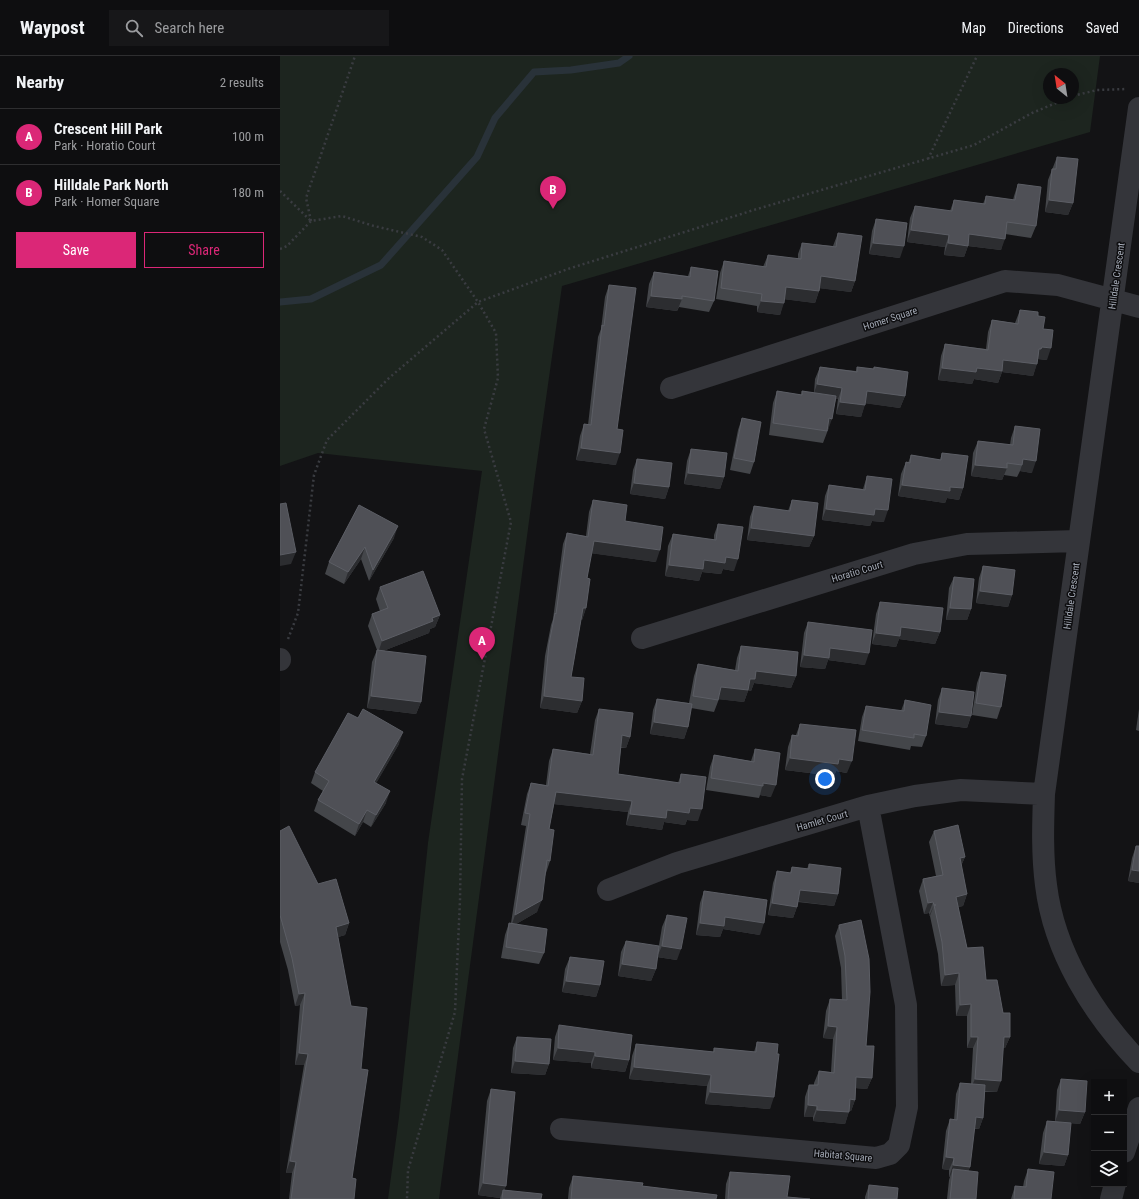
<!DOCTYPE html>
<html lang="en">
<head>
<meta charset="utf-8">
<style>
  body { margin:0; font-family:"Roboto Condensed",sans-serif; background:#171719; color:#f1f3f6 }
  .controls { position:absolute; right:12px; bottom:12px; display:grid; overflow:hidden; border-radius:0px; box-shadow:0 4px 16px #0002 }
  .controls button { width:36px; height:36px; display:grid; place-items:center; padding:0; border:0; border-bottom:1px solid #2e2e30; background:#0e0e10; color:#f1f3f6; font:20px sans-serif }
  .compass { position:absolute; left:763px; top:12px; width:36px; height:36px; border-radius:50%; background:#0e0e10; box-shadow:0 4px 16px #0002; rotate:330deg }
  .you { position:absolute; left:545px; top:723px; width:14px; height:14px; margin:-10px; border:3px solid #fff; border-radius:50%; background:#1a73e8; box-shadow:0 0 0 6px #1a73e833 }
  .badge { display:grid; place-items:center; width:26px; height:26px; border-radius:50%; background:#db2777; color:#fff; font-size:13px; font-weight:700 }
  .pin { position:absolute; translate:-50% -33px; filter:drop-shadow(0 1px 2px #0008) }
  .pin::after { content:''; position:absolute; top:21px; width:14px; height:12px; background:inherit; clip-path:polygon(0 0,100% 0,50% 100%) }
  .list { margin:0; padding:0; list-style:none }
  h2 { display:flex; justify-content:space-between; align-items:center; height:52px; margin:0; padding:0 16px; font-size:17px }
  h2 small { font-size:13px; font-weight:400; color:#9b9c9f }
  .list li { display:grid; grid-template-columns:26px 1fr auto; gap:12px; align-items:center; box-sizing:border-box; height:56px; padding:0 16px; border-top:1px solid #2e2e30 }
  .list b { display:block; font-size:15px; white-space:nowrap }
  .list p { margin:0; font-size:13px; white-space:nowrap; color:#9b9c9f }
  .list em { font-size:13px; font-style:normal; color:#9b9c9f }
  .actions { display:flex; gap:8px; padding:12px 16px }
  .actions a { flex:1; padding:9px 0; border:1px solid #db2777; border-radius:0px; text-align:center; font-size:14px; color:#db2777 }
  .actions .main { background:#db2777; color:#fff }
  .icon { flex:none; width:22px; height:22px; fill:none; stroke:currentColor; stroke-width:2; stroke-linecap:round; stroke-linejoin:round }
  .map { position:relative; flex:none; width:859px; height:1143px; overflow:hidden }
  header { display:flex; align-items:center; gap:24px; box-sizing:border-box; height:56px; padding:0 20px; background:#0e0e10; border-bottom:1px solid #2e2e30 }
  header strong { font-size:19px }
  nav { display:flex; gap:22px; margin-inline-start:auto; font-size:14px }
  .search { width:280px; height:36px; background:#171719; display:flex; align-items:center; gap:10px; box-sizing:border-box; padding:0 14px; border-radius:0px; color:#9b9c9f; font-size:15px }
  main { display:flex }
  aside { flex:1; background:#0e0e10 }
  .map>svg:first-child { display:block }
  .green { fill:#1d251f; fill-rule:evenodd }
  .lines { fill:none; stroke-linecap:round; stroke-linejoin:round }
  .stream { stroke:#293239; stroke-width:7 }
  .path { stroke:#3a3c41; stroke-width:2.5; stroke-dasharray:2 3; stroke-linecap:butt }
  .minor { stroke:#34353a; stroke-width:22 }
  .wall { fill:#44464a }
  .shaded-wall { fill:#2c2d30 }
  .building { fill:#4f5056; stroke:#5c5e65 }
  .labels { text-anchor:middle; stroke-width:3; stroke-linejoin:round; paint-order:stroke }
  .street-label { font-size:10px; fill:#a4aab6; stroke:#0e0e10 }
</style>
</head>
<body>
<header>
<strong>Waypost</strong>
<div class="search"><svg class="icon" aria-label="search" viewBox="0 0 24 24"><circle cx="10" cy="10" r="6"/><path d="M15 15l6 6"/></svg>Search here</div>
<nav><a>Map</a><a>Directions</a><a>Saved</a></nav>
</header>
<main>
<aside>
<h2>Nearby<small>2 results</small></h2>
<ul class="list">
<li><span class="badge">A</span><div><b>Crescent Hill Park</b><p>Park · Horatio Court</p></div><em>100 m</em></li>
<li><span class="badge">B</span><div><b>Hilldale Park North</b><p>Park · Homer Square</p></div><em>180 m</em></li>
</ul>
<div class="actions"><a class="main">Save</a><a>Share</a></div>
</aside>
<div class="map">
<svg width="859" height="1143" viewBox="0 0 859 1143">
  <rect width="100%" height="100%" fill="#131315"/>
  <!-- green -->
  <path class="green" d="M 0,0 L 820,0 L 810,76 L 282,230 L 255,420 L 159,1143 L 108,1143 L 119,1061 L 148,787 L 202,415 L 38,397 L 0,410 ZM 769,18 L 793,18 L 793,42 L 769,42 Z"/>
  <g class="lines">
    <!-- stream -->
    <path class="stream" d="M 0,246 L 31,243 L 101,209 L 197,101 L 215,62 L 254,16 L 291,14 L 339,7 L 349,0"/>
    <!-- path -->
    <path class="path" d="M 793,40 L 817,34 L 846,33
      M 648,103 L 697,0
      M 0,135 L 31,165
      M 31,165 L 26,142 L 75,0
      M 0,193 L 7,190 L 31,165 L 62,160 L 94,170 L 142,181 L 162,194 L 198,246 L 216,277 L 218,322 L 204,373 L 231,466 L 182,723 L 180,844 L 175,956 L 128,1114 L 127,1143
      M 8,583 L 18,557 L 34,419 L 47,384 L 109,322 L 198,246 L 288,213 L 477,153 L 694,89 L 752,57 L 788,42"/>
    <!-- minor -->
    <path class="minor" d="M 859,52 L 764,738 C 763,768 762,799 766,829 C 774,896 813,958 859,1006
      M 391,332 L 725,225 L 778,229 L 859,251
      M 362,582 L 634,498 L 687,488 L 798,485
      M 0,604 L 0,603
      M 328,834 L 397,807 L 588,750 L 635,740 L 681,734 L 764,738
      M 281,1073 L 596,1102 L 610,1098 L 619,1089 L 627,1051 L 626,949 L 588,750
      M 844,1096 L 859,1052
      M 831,1143 L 835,1128"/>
  </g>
  <!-- wall -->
  <path class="wall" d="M 777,101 L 793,147 L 788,159 L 765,156 L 768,124 Z
    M 738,128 L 756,170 L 751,182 L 725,178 L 721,194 L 688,190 L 684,201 L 664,199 L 665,191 L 627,186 L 630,162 L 635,150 L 670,155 L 674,144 L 703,148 L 706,140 L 733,144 L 734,140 Z
    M 596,163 L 620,202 L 589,198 L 592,175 Z
    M 558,177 L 575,225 L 571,236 L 540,232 L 535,247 L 504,243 L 500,259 L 477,256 L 477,250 L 436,243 L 440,217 L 444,205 L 483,211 L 488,199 L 518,203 L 518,198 L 522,187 L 553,190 Z
    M 411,211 L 434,245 L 429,256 L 399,251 L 397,255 L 366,251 L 369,228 L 374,216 L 408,220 Z
    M 329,229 L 337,373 L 336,409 L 296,404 L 300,380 L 304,368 L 308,369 L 318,281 L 321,273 L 325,241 Z
    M 740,254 L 758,260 L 763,273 L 767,304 L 758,303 L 753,320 L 722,316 L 718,327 L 694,323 L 692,328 L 658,324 L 661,300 L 665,288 L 706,293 L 708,276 L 712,264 L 735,267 Z
    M 540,311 L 576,315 L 577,311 L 593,313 L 594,311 L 625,340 L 620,352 L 585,347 L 581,361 L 556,358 L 558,343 L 556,343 L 548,374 L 543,387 L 489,379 L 493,347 L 497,335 L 521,339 L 522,335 L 534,337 L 535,323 Z
    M 462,362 L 474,406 L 470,418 L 450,414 L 458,374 Z
    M 735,370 L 752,417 L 740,415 L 737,421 L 724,419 L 722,424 L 691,420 L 693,397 L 698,385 L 730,389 L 731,382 Z
    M 411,393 L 444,421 L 440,433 L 404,428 L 407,405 Z
    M 662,397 L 683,432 L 679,444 L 667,442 L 665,447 L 618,440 L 621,418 L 626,406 L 628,407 L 631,399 L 660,404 Z
    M 357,403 L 389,431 L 385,443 L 350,438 L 353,414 Z
    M 587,420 L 604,466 L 592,465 L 590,470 L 542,464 L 545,440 L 549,429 L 583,433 Z
    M 313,444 L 345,465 L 376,506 L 311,497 L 307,522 L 306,552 L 302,564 L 301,564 L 291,621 L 302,645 L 297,657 L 260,652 L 265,600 L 271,569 L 273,563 L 283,488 L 287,477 L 306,480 L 309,456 Z
    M 512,444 L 534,480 L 529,491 L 467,484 L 470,461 L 474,450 L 508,455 Z
    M 79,449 L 114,482 L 89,525 L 81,503 L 64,528 L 45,518 L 49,506 Z
    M 438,468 L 454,515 L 443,513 L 441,518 L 422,516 L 419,525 L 385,520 L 388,490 L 393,478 L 434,484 L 434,479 Z
    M 703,510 L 732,539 L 728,551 L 696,547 L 699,522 Z
    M 674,521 L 691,553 L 687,564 L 666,564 L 669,532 Z
    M 100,531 L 160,559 L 155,571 L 150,573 L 149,577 L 103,595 L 141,646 L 136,658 L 87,652 L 92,606 L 97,594 L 88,570 L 92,558 L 100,555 L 96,543 Z
    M 600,546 L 660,576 L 655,588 L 619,583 L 616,591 L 592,588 L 596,558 Z
    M 528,566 L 585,609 L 548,604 L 545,613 L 520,611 L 524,577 Z
    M 461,590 L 516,620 L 511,632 L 474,627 L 471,635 L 468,635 L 464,646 L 439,643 L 434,656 L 411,652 L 408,671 L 404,683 L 370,678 L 373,654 L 377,643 L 409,647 L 414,620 L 418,608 L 455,614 L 457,602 Z
    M 701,616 L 721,651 L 717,663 L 692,659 L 697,627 Z
    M 662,632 L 691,660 L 687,672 L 655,668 L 658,644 Z
    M 625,644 L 646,680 L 642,691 L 631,690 L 630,694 L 578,685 L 582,661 L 586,650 L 621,655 Z
    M 319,653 L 350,681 L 346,692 L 341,692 L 338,718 L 398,727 L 401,718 L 418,765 L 407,764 L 405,769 L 384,766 L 382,774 L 346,769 L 348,756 L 274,748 L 269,773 L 270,805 L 266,817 L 266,816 L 257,856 L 236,868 L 264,897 L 259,908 L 221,902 L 225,879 L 229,867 L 231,867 L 246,770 L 241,769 L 247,738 L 251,727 L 266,729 L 269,705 L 273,693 L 310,698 L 315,664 Z
    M 859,653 L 859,675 L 856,674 Z
    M 520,668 L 567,717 L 556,715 L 554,720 L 505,714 L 508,691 L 512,679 L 516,679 Z
    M 119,688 L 96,727 L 106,747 L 91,771 L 83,766 L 75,780 L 34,755 L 38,744 L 43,735 L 31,727 L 35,716 Z
    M 475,693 L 491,741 L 480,739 L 479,742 L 426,734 L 430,711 L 434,699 L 471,705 Z
    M 0,775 L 38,828 L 69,867 L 65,879 L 58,881 L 81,1013 L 72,1122 L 74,1143 L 9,1143 L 12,1117 L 6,1117 L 24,1009 L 15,1009 L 20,949 L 15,950 L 8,914 L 0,886 Z
    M 654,775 L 685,801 L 681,810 L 687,838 L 683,850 L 678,851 L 687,892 L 706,924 L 723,957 L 730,981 L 725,992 L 723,992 L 717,1036 L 705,1036 L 703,1062 L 699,1073 L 694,1073 L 690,1111 L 688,1115 L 696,1143 L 667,1143 L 669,1124 L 670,1121 L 669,1121 L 669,1114 L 662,1113 L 666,1075 L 670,1063 L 674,1064 L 676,1038 L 680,1027 L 691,1028 L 693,992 L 687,992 L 687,960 L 676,960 L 675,929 L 661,930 L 658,898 L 650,860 L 649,857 L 644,858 L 639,835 L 643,823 L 656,820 L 649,786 Z
    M 856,790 L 859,790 L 859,827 L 848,825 L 852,802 Z
    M 529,808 L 558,838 L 554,850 L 518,846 L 517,851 L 513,862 L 488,859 L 493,827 L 497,815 L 510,817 L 512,811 L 527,813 Z
    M 424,835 L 480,879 L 443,873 L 440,881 L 416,879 L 420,847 Z
    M 387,859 L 397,904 L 377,901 L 382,871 Z
    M 559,869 L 586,990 L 592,1022 L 587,1033 L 576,1032 L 575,1044 L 571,1055 L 569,1055 L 565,1068 L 533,1065 L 533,1061 L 524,1061 L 525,1041 L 529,1029 L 534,1029 L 534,1027 L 539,1015 L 551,1016 L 553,983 L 543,982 L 546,955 L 550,943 L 562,944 L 561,912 L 555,880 Z
    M 346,885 L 376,913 L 371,925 L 338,920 L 341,896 Z
    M 290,901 L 320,929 L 316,941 L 282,936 L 285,913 Z
    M 279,969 L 349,1004 L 345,1016 L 311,1012 L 311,1007 L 273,1004 L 275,981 Z
    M 237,981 L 269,1008 L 265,1019 L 231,1017 L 233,992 Z
    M 477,986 L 497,998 L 490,1053 L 425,1048 L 427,1030 L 349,1023 L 352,1000 L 356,988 L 433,996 L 434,992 L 474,996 Z
    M 781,1023 L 805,1056 L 800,1068 L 782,1066 L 788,1099 L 784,1110 L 759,1108 L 763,1077 L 767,1065 L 775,1066 L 777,1034 Z
    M 211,1033 L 225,1134 L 261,1143 L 220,1143 L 220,1142 L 198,1139 L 207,1045 Z
    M 748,1113 L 771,1143 L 731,1143 L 735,1130 L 743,1131 L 744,1125 Z
    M 450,1116 L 507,1141 L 530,1143 L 445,1143 L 446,1128 Z
    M 293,1120 L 362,1130 L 436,1143 L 288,1143 L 289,1132 Z
    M 589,1129 L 617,1143 L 585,1143 L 585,1141 Z"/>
  <!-- shaded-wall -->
  <path class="shaded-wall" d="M 769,144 L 793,147 L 788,159 L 765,156 Z
    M 631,174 L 669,179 L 665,191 L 627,186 Z
    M 689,178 L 725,183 L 721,194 L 688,190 L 684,201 L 664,199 L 668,187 Z
    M 593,187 L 624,190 L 620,202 L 589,198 Z
    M 541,220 L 575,225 L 571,236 L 537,232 Z
    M 506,231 L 539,235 L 535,247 L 502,243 Z
    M 371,240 L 402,243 L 397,255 L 366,251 Z
    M 481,245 L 504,247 L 500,259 L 477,256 Z
    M 762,291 L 771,292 L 767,304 L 758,303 L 759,293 Z
    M 723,304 L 757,308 L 753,320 L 722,316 L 718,327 L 694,323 L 692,328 L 658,324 L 662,312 L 697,312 Z
    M 537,328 L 562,332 L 558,343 L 533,340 Z
    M 587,335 L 625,340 L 620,352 L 583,347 Z
    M 560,346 L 585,349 L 581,361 L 556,358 Z
    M 549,362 L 552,363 L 548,374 L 545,374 Z
    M 301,392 L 340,397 L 336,409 L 296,404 Z
    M 743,403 L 756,405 L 752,417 L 740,415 L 742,409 Z
    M 695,409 L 727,412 L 722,424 L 691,420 Z
    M 408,417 L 444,421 L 440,433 L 404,428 Z
    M 354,427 L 389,431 L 385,443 L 350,438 Z
    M 622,429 L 670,431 L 683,432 L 679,444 L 667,442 L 665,447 L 618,440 Z
    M 546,453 L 595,453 L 608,454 L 604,466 L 592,465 L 590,470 L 542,464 Z
    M 118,470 L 114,482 L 89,525 L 93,514 Z
    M 471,472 L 534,480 L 529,491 L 467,484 Z
    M 314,485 L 380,494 L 376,506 L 309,497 Z
    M 85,491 L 81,503 L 64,528 L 68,516 Z
    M 16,496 L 11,508 L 0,510 L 0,499 Z
    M 446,501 L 458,503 L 454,515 L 443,513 L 441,518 L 422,516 L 419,525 L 385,520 L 389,509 Z
    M 700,535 L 732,539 L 728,551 L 696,547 Z
    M 303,552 L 306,552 L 302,564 L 299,564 Z
    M 670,552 L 691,553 L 687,564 L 666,564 Z
    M 160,559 L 155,571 L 150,573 L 149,577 L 98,597 L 102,585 Z
    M 621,571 L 660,576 L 655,588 L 619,583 L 616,591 L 592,588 L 596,577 Z
    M 550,592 L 589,597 L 585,609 L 548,604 L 545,613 L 520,611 L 524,599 Z
    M 476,615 L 516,620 L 511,632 L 474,627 L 471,635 L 468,635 L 464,646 L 436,643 L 441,631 Z
    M 91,640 L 141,646 L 136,658 L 87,652 Z
    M 264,640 L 302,645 L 297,657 L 260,652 Z
    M 659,656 L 691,660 L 687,672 L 655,668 Z
    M 374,666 L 408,671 L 404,683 L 370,678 Z
    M 123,676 L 119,688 L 90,738 L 94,726 Z
    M 342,679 L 350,681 L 346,692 L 338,691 Z
    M 510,702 L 559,703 L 572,705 L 567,717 L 556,715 L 554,720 L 505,714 Z
    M 483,727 L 496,729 L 491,741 L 480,739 Z
    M 110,735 L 106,747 L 91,771 L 96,759 Z
    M 276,736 L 352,745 L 348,756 L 272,748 Z
    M 410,752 L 422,753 L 418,765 L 407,764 L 405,769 L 384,766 L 382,774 L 346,769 L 350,758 Z
    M 87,754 L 83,766 L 75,780 L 79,768 Z
    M 685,801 L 680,812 L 680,802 Z
    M 852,814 L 859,815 L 859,827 L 848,825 Z
    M 520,834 L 558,838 L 554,850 L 515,845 Z
    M 687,838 L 683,850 L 672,852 L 676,841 Z
    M 262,844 L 257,856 L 231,871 L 235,859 Z
    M 653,846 L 649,857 L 644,858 L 648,847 Z
    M 492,847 L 517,851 L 513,862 L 488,859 Z
    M 654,849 L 650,860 L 649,860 L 654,849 L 656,849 Z
    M 445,861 L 484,867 L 480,879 L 443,873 L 440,881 L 416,879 L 420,867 Z
    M 69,867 L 65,879 L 52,883 L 56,871 Z
    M 382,890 L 401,893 L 397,904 L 377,901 Z
    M 342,908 L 376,913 L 371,925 L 338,920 Z
    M 679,917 L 675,929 L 661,930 L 665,919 Z
    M 286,925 L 320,929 L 316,941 L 282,936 Z
    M 25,937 L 20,949 L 15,950 L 19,938 Z
    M 691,948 L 687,960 L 676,960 L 680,949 Z
    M 548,970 L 557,971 L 553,983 L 543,982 Z
    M 691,981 L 698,981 L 693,992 L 687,992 Z
    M 724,981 L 730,981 L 725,992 L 720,992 Z
    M 278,992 L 315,996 L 311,1007 L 273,1004 Z
    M 19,997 L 28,998 L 24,1009 L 15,1009 Z
    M 315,1000 L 349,1004 L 345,1016 L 311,1012 Z
    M 235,1005 L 269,1008 L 265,1019 L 231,1017 Z
    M 354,1011 L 431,1019 L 427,1030 L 349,1023 Z
    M 576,1021 L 592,1022 L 587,1033 L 572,1032 Z
    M 695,1023 L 721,1025 L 717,1036 L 690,1034 Z
    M 430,1036 L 494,1041 L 490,1053 L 425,1048 Z
    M 570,1043 L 575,1044 L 571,1055 L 566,1055 Z
    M 528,1049 L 537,1050 L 533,1061 L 524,1061 Z
    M 537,1054 L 569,1056 L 565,1068 L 533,1065 Z
    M 779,1054 L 805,1056 L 800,1068 L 775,1066 Z
    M 696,1061 L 703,1062 L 699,1073 L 691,1072 Z
    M 764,1096 L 788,1099 L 784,1110 L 759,1108 Z
    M 666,1101 L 674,1102 L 669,1114 L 662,1113 Z
    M 10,1105 L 16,1106 L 12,1117 L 6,1117 Z
    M 673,1109 L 690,1111 L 686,1123 L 673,1113 L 670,1121 L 669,1121 Z
    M 203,1127 L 226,1130 L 222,1141 L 223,1134 L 220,1142 L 198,1139 Z"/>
  <!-- building -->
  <path class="building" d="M 777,101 L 798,103 L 793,147 L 769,144 L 772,113 L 776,113 Z
    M 738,128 L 761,131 L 756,170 L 727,166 L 725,183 L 689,178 L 688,190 L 668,187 L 669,179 L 631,174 L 635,150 L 672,155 L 674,144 L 705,148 L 706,140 L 735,144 Z
    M 596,163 L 627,167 L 624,190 L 593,187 Z
    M 558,177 L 582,180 L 575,225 L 541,220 L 539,235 L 506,231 L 504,247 L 481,245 L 482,238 L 441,232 L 444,205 L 486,211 L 488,199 L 521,203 L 522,187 L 556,191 Z
    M 411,211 L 438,215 L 434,245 L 402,240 L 402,243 L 371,240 L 374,216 L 410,221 Z
    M 329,229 L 356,232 L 337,373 L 343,374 L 340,397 L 301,392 L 304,368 L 311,369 L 322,269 L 324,270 Z
    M 740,254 L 758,256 L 758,260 L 765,261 L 763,273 L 773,274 L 771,292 L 762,291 L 761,293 L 759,293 L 757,308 L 723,304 L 722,315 L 697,312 L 696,316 L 662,312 L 665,288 L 708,294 L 712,264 L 738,268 Z
    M 540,311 L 577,316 L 577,311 L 594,313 L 594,311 L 628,316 L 625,340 L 587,335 L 585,349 L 560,346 L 562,332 L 537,328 Z
    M 497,335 L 522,339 L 522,335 L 556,340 L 552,363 L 549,362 L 547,375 L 493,367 Z
    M 462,362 L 481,366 L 474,406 L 454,402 Z
    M 735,370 L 760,373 L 756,405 L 743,403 L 742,409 L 727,407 L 727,412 L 695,409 L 698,385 L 733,389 Z
    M 411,393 L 447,397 L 444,421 L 408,417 Z
    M 662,397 L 688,400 L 683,432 L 670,431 L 670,435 L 622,429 L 626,406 L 630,407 L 631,399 L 661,404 Z
    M 357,403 L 392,407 L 389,431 L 354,427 Z
    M 587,420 L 612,423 L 608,454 L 595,453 L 594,459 L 546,453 L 549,429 L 585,434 Z
    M 313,444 L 347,449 L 345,465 L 383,471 L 380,494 L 314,485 L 307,522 L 310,523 L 306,552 L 303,552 L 291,621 L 304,622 L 302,645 L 264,640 L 269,588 L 275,557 L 276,558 L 287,477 L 308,481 Z
    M 512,444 L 538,447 L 534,480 L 471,472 L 474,450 L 510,455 Z
    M 6,447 L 16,496 L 0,499 L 0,448 Z
    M 79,449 L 118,470 L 93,514 L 85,491 L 68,516 L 49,506 Z
    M 438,468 L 463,471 L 458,503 L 446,501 L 445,507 L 424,504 L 423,513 L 389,509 L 393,478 L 436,484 Z
    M 703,510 L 735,514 L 732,539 L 700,535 Z
    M 143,515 L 160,559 L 152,562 L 153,565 L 102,585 L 92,558 L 108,552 L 100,531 Z
    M 674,521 L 694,523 L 691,553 L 670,552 Z
    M 600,546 L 663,552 L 660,576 L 621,571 L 620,580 L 596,577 Z
    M 528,566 L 592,574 L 589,597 L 550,592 L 549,602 L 524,599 Z
    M 461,590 L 518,596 L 516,620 L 476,615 L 475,623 L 470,623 L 468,634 L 441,631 L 438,644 L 413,640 L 418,608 L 458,615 Z
    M 97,594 L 146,600 L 141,646 L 91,640 Z
    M 701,616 L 726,619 L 721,651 L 696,647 Z
    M 662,632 L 694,636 L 691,660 L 659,656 Z
    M 377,643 L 412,648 L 408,671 L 374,666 Z
    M 625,644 L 651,649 L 646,680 L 634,678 L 634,682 L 582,674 L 586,650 L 624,655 Z
    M 83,653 L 123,676 L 94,726 L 110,735 L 96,759 L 87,754 L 79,768 L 38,744 L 49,725 L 35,716 L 68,657 L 78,662 Z
    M 319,653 L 353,657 L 350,681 L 342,679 L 338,718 L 400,727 L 401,718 L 426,721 L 422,753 L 410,752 L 409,757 L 387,754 L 386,762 L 350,758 L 352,745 L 276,736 L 269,773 L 274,774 L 270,805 L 267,804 L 262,844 L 235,859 L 250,758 L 245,757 L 251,727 L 268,730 L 273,693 L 313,699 Z
    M 520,668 L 576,674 L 572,705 L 559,703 L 558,708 L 510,702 L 512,679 L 518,680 Z
    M 475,693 L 500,697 L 496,729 L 483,727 L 483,730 L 431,722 L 434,699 L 474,706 Z
    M 678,769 L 685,801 L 680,802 L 687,838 L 676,841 L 687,892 L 703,891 L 706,924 L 717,924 L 723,957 L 730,957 L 730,981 L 724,981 L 721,1025 L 695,1023 L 698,981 L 691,981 L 691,948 L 680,949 L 679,917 L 665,919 L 662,886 L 654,849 L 656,849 L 654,849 L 653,846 L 648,847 L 643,823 L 663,819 L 654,775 Z
    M 9,770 L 38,828 L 56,823 L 69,867 L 56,871 L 71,950 L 87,952 L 81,1013 L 88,1014 L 72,1122 L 76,1123 L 74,1143 L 11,1143 L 16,1106 L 10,1105 L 28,998 L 19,997 L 25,937 L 19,938 L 12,902 L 0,859 L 0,775 Z
    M 856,790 L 859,790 L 859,815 L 852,814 Z
    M 529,808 L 561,812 L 558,838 L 520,834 L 517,851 L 492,847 L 497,815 L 511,817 L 512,811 L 529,813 Z
    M 424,835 L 487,844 L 484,867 L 445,861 L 444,870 L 420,867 Z
    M 387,859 L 407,862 L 401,893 L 382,890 Z
    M 581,864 L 589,903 L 590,936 L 586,990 L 594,990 L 592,1022 L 576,1021 L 575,1044 L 570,1043 L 569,1056 L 537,1054 L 537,1050 L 528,1049 L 529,1029 L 538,1029 L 539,1015 L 554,1017 L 557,971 L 548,970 L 550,943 L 567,944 L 565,900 L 559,869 Z
    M 229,867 L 267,873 L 264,897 L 226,891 Z
    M 346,885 L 379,890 L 376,913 L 342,908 Z
    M 290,901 L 324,905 L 320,929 L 286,925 Z
    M 279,969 L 352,979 L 349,1004 L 315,1000 L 315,996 L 278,992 Z
    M 237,981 L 271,983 L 269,1008 L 235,1005 Z
    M 477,986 L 498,988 L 497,998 L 499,998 L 494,1041 L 430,1036 L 431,1019 L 354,1011 L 356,988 L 434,996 L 434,992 L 476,996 Z
    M 781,1023 L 807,1025 L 805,1056 L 779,1054 Z
    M 680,1027 L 705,1029 L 703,1062 L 696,1061 L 690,1111 L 673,1109 L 674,1102 L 666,1101 L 670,1063 L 677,1064 Z
    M 211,1033 L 235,1036 L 226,1130 L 203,1127 Z
    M 767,1065 L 791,1067 L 788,1099 L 764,1096 Z
    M 673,1113 L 698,1116 L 696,1143 L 670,1143 Z
    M 748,1113 L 774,1116 L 771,1143 L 734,1143 L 735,1130 L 746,1131 Z
    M 450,1116 L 510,1120 L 507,1141 L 530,1143 L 448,1143 Z
    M 293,1120 L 363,1127 L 362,1130 L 437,1139 L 436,1143 L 291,1143 Z
    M 589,1129 L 618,1132 L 617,1143 L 588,1143 Z
    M 223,1134 L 262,1138 L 261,1143 L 222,1143 Z"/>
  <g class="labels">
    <!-- street labels -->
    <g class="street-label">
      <text transform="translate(836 220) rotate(-82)" y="4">Hilldale Crescent</text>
      <text transform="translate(610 262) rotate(-18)" y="4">Homer Square</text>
      <text transform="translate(577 515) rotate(-17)" y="4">Horatio Court</text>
      <text transform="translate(791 540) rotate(-82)" y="4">Hilldale Crescent</text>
      <text transform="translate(542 764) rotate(-16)" y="4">Hamlet Court</text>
      <text transform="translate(563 1099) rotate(5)" y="4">Habitat Square</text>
    </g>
  </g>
</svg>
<div class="controls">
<button>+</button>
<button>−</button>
<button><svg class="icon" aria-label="layers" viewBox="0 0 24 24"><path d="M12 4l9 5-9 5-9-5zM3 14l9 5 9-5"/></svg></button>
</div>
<svg class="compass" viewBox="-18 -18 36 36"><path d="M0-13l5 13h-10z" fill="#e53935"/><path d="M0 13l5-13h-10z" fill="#9b9c9f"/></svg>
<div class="you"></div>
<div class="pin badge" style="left:202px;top:604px">A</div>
<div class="pin badge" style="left:273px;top:153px">B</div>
</div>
</main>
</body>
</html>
